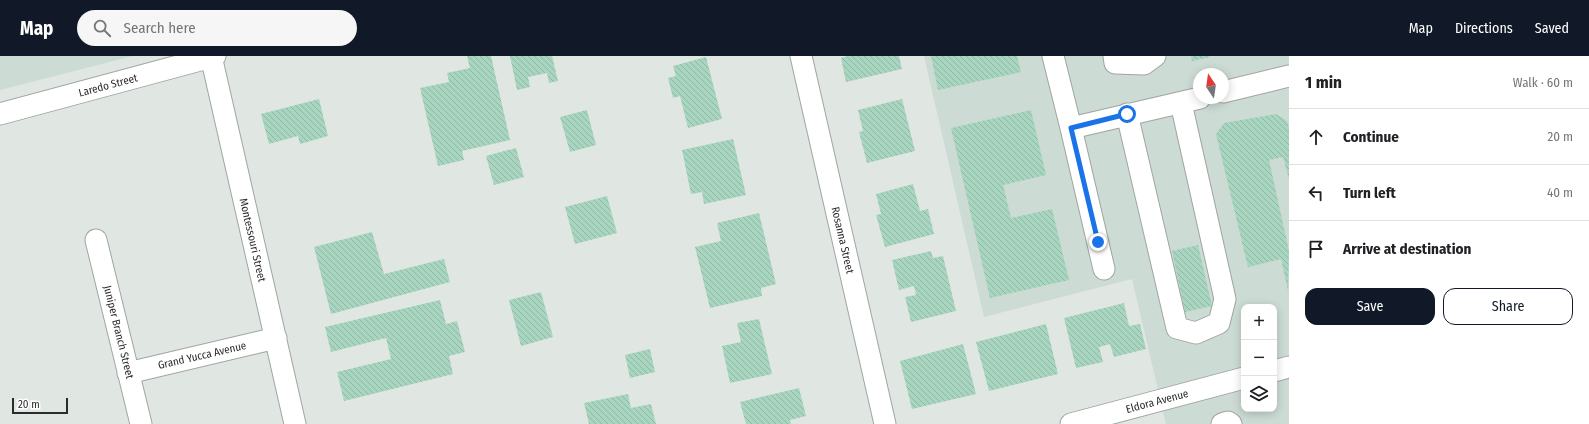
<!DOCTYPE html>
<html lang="en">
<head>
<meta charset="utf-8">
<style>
  body { margin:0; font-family:"Fira Sans Condensed",sans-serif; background:#f6f6f6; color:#202124 }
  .controls { position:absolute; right:12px; bottom:12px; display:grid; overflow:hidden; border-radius:8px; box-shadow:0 2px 10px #0003 }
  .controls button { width:36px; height:36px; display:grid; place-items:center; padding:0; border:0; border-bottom:1px solid #e0e0e0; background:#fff; color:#202124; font:20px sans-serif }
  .compass { position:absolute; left:1193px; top:12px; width:36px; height:36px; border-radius:50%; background:#fff; box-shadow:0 2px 10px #0003; rotate:347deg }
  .scale { position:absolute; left:12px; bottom:10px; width:56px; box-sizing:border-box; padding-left:4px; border:2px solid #2a2c2b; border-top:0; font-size:11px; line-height:14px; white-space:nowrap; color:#2a2c2b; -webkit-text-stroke:3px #fff; paint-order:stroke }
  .stop { position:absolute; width:12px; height:12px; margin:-9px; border:3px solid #1a73e8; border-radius:50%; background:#fff }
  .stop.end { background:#1a73e8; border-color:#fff; box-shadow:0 1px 4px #0008 }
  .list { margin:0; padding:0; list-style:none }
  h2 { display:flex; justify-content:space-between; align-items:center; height:52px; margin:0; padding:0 16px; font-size:17px }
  h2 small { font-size:13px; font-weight:400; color:#757577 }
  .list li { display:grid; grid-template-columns:26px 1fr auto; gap:12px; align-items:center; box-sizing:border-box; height:56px; padding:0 16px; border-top:1px solid #e0e0e0 }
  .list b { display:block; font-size:15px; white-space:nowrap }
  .list em { font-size:13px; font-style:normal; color:#757577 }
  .actions { display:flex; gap:8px; padding:12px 16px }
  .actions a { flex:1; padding:9px 0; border:1px solid #111827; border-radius:12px; text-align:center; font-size:14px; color:#111827 }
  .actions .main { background:#111827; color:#fff }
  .icon { flex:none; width:22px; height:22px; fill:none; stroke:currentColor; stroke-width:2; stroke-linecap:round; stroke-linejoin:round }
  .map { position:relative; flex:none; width:1289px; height:368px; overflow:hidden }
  header { display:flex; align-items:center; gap:24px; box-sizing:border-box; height:56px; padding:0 20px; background:#111827; color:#fff }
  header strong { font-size:19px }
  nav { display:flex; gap:22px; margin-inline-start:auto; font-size:14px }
  .search { width:280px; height:36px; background:#f6f6f6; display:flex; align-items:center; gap:10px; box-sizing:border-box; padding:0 14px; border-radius:22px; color:#757577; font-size:15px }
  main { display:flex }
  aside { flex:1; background:#fff }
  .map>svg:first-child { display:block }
  .built { fill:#ccdbd4; fill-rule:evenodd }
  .building { fill:url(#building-back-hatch) }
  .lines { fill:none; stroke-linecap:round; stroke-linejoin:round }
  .minor-casing { stroke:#9ea5a2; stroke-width:23 }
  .minor { stroke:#fff; stroke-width:21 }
  .route { stroke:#1a73e8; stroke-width:5 }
  .labels { text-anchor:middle; stroke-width:3; stroke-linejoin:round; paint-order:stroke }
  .street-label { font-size:11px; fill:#2a2c2b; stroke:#fff }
</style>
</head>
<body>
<header>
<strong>Map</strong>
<div class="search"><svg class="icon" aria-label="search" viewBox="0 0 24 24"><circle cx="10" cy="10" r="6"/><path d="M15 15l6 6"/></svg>Search here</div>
<nav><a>Map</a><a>Directions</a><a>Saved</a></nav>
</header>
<main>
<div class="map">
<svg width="1289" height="368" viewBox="0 0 1289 368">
  <defs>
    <pattern id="building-back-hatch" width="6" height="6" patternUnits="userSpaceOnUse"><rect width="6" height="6" fill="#a8d5bf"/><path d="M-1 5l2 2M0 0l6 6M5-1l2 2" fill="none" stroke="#91b7a4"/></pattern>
  </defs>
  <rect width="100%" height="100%" fill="#e0e7e3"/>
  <!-- built -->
  <path class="built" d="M 0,0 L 133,0 L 0,34 Z
    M 924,0 L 1289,0 L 1289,368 L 1166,368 L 1132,223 L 984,261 ZM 1199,18 L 1223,18 L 1223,42 L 1199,42 ZM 1244,251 L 1274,251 L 1274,353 L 1244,353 Z"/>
  <!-- building -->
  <path class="building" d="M 467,0 L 491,0 L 510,84 L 462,95 L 464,104 L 438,110 L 420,32 L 449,26 L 447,17 L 470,12 Z
    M 510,0 L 552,0 L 558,25 L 549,27 L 547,17 L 528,21 L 530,31 L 517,34 Z
    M 848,0 L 899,0 L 902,13 L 846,26 L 841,2 Z
    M 931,0 L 1017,0 L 1021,16 L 938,34 Z
    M 1191,0 L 1209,0 L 1210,1 L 1192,5 Z
    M 706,1 L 722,63 L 688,72 L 680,40 L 673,42 L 668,22 L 676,20 L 673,10 Z
    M 319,43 L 328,80 L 300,88 L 298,80 L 269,88 L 261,58 Z
    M 902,43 L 915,95 L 867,107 L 859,76 L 863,75 L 858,54 Z
    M 587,54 L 596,89 L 570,96 L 560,61 Z
    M 1031,54 L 1046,119 L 1003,129 L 1011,162 L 1052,153 L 1069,224 L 990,242 L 951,72 Z
    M 1276,58 L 1287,65 L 1289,73 L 1289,123 L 1283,101 L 1269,104 L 1289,195 L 1288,235 L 1281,203 L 1248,211 L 1216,78 L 1224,67 Z
    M 733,83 L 746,139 L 704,148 L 702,136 L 691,138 L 682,94 Z
    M 516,92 L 524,121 L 494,129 L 486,100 Z
    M 913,128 L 920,155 L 928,153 L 934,178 L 885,191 L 876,159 L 881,158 L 876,138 Z
    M 607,140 L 617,177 L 575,188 L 565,151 Z
    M 759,157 L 776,228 L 761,232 L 762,240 L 710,252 L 695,191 L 721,185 L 717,167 Z
    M 372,176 L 384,218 L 444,203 L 450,226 L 331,258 L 314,191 Z
    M 1198,189 L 1212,250 L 1185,256 L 1172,195 Z
    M 931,195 L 933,202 L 943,200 L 956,255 L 911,266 L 905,241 L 916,239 L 914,230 L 899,234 L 892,204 Z
    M 541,236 L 553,281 L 521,290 L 509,244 Z
    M 440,244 L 446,268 L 457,265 L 465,296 L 449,300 L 453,318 L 344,345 L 337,316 L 391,303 L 386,282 L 331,296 L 325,271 Z
    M 1124,247 L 1129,270 L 1140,268 L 1146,293 L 1114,301 L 1110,288 L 1099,291 L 1103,306 L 1076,312 L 1064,262 Z
    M 759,263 L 772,318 L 730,327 L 722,290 L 741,286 L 737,267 Z
    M 1046,268 L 1058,318 L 989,335 L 976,286 Z
    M 963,288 L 976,338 L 912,353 L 900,305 Z
    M 650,293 L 655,316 L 630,322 L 625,299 Z
    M 799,332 L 806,360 L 790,364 L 791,368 L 746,368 L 740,346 Z
    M 628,338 L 631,352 L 651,348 L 656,368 L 589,368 L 584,347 Z"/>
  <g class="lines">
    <!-- minor casing -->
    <g class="minor-casing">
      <path id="minor" d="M 211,0 L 295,368
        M 801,0 L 885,368
        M 1053,0 L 1071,72 L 1104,213
        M 1114,0 L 1115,7 L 1144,8 L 1155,0
        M 1223,36 L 1289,20
        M 0,58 L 215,0
        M 1127,58 L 1177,272 L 1196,277 L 1219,267 L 1225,243 L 1181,47
        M 1071,72 L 1200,42
        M 96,184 L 141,368
        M 1274,315 L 1289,311
        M 128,317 L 276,282
        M 1071,368 L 1244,322
        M 1222,368 L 1228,366 L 1231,368"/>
    </g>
    <!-- minor -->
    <use href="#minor" class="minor"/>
  </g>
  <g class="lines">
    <!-- route -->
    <path class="route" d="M 1098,186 L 1071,72 L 1127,58"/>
  </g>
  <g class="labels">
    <!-- street labels -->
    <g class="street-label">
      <text transform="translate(108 29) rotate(-15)" y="4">Laredo Street</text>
      <text transform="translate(253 184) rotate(77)" y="4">Montessouri Street</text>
      <text transform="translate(843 184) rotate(77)" y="4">Rosanna Street</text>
      <text transform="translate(119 276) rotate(76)" y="4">Juniper Branch Street</text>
      <text transform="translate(202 299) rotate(-13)" y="4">Grand Yucca Avenue</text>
      <text transform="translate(1157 345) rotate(-15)" y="4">Eldora Avenue</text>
    </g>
  </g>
</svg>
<div class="controls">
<button>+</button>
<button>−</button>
<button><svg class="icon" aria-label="layers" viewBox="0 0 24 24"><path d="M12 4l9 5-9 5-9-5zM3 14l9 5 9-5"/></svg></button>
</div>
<svg class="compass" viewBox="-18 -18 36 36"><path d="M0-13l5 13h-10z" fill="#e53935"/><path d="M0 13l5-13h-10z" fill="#757577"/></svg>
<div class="scale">20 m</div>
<div class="stop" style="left:1127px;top:58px"></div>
<div class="stop end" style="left:1098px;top:186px"></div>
</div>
<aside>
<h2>1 min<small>Walk · 60 m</small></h2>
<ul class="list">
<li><svg class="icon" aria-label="ahead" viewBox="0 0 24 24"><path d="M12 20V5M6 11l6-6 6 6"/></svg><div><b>Continue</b></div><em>20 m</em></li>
<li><svg class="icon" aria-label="left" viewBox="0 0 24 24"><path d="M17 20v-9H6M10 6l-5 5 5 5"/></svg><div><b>Turn left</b></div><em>40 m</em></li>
<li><svg class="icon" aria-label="arrive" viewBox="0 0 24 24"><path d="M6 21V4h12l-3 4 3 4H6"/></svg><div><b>Arrive at destination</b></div></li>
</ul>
<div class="actions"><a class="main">Save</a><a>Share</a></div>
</aside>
</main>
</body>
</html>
